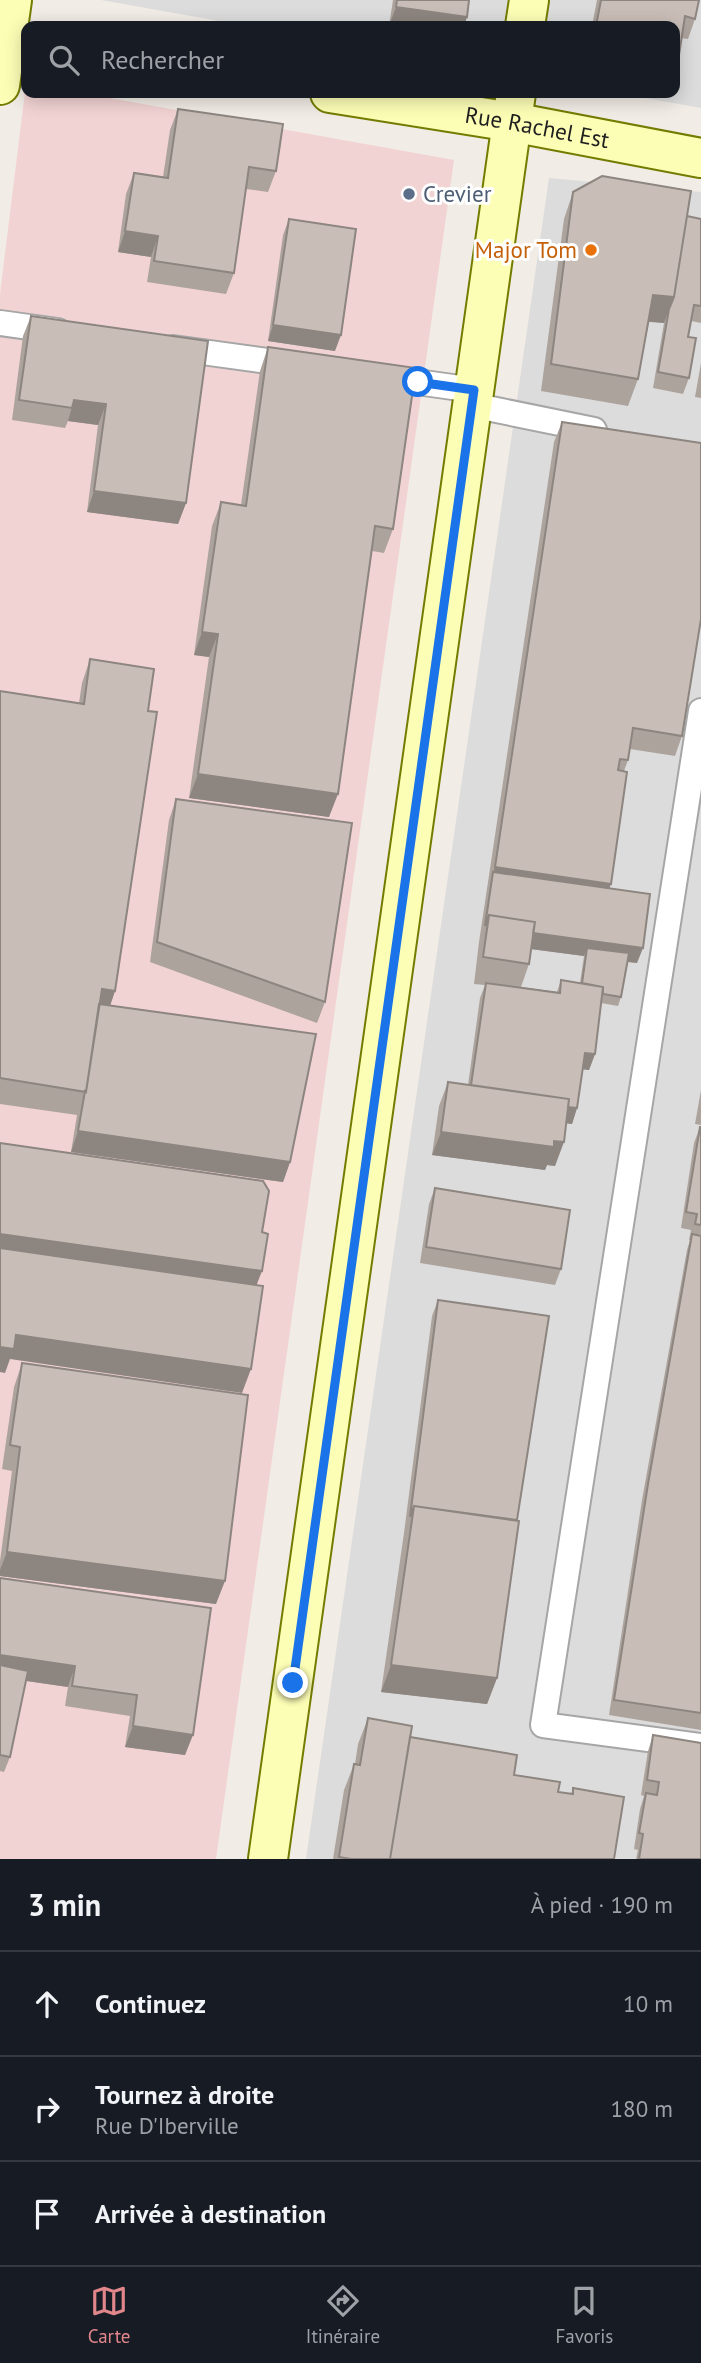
<!DOCTYPE html>
<html lang="fr">
<head>
<meta charset="utf-8">
<style>
  body { margin:0; font-family:"PT Sans",sans-serif; background:#242831; color:#f1f3f6 }
  .stop { position:absolute; width:21px; height:21px; margin:-16px; border:5px solid #1a73e8; border-radius:50%; background:#fff }
  .stop.end { background:#1a73e8; border-color:#fff; box-shadow:0 2px 7px #0008 }
  .list { margin:0; padding:0; list-style:none }
  h2 { display:flex; justify-content:space-between; align-items:center; height:91px; margin:0; padding:0 28px; font-size:30px }
  h2 small { font-size:23px; font-weight:400; color:#9ea1a6 }
  .list li { display:grid; grid-template-columns:46px 1fr auto; gap:21px; align-items:center; box-sizing:border-box; height:105px; padding:0 28px; border-top:2px solid #363941 }
  .list b { display:block; font-size:26px; white-space:nowrap }
  .list p { margin:0; font-size:23px; white-space:nowrap; color:#9ea1a6 }
  .list em { font-size:23px; font-style:normal; color:#9ea1a6 }
  .icon { flex:none; width:38px; height:38px; fill:none; stroke:currentColor; stroke-width:2; stroke-linecap:round; stroke-linejoin:round }
  .map { position:relative; flex:none; width:701px; height:1859px; overflow:hidden }
  .search { position:absolute; background:#171b24; box-shadow:0 4px 18px #0003; left:21px; right:21px; top:21px; height:77px; display:flex; align-items:center; gap:18px; box-sizing:border-box; padding:0 24px; border-radius:14px; color:#9ea1a6; font-size:26px }
  .sheet { height:406px; background:#171b24 }
  nav { display:flex; justify-content:space-around; align-items:center; box-sizing:border-box; height:98px; border-top:2px solid #363941; background:#171b24; font-size:19px; color:#9ea1a6 }
  nav a { display:grid; justify-items:center; gap:4px }
  nav .on { color:#e1868b }
  .map>svg:first-child { display:block }
  .residential { fill:#dddcdc }
  .commercial { fill:#f2d3d3 }
  .lines { fill:none; stroke-linecap:round; stroke-linejoin:round }
  .lane-casing { stroke:#a6a6a6; stroke-width:28 }
  .secondary-casing { stroke:#747c00; stroke-width:42 }
  .lane { stroke:#fff; stroke-width:24 }
  .secondary { stroke:#fdfeb5; stroke-width:38 }
  .wall { fill:#ada39d; fill-rule:evenodd }
  .shaded-wall { fill:#8d8580 }
  .building { fill:#c9beb7; stroke:#8d8580; stroke-width:2 }
  .route { stroke:#1a73e8; stroke-width:9 }
  .service-dot { fill:#5c6f8a; stroke:#fff; stroke-width:2.5 }
  .food-dot { fill:#e8710a; stroke:#fff; stroke-width:2.5 }
  .labels { text-anchor:middle; stroke-width:6; stroke-linejoin:round; paint-order:stroke }
  .street-label { font-size:23px; fill:#1f1f1f; stroke:#fff }
  .service-label { font-size:23px; fill:#4e5e75; stroke:#fff; text-anchor:start }
  .food-label { font-size:23px; fill:#c56008; stroke:#fff; text-anchor:end }
</style>
</head>
<body>
<div class="map">
<svg width="701" height="1859" viewBox="0 0 701 1859">
  <rect width="100%" height="100%" fill="#f1ece5"/>
  <!-- residential -->
  <path class="residential" d="M 101,0 L 701,0 L 701,108 L 617,93 L 675,93 L 675,26 L 247,26 Z
    M 549,178 L 701,192 L 701,1859 L 306,1859 Z"/>
  <!-- commercial -->
  <path class="commercial" d="M 26,84 L 26,93 L 82,93 L 454,160 L 216,1859 L 0,1859 L 0,294 Z"/>
  <g class="lines">
    <!-- lane casing -->
    <g class="lane-casing">
      <path id="lane" d="M 0,323 L 58,331
        M 173,348 L 297,365
        M 381,377 L 474,390
        M 472,405 L 594,430
        M 701,711 L 543,1725 L 701,1746"/>
    </g>
    <!-- secondary casing -->
    <g class="secondary-casing">
      <g id="secondary">
        <path d="M 525,26 L 529,0"/>
        <path d="M 0,85 L 12,0"/>
        <path id="s1" d="M 330,93 L 512,122 L 701,158"/>
        <path d="M 268,1859 L 516,93"/>
      </g>
    </g>
    <!-- lane -->
    <use href="#lane" class="lane"/>
    <!-- secondary -->
    <use href="#secondary" class="secondary"/>
  </g>
  <!-- wall -->
  <path class="wall" d="M 393,0 L 469,0 L 467,17 L 464,26 L 389,26 Z
    M 597,0 L 699,0 L 695,19 L 688,39 L 681,38 L 679,55 L 675,65 L 675,26 L 592,26 Z
    M 178,109 L 276,171 L 268,192 L 246,189 L 234,273 L 226,294 L 147,282 L 151,257 L 118,252 L 126,194 L 134,173 L 163,177 L 170,130 Z
    M 573,192 L 701,219 L 701,323 L 691,321 L 688,337 L 689,378 L 683,394 L 653,388 L 664,323 L 649,322 L 638,379 L 628,406 L 541,391 L 564,219 Z
    M 289,219 L 335,351 L 268,341 L 283,235 Z
    M 31,316 L 186,503 L 178,524 L 87,512 L 98,425 L 68,421 L 65,428 L 12,420 L 23,336 Z
    M 268,347 L 393,529 L 384,553 L 372,551 L 329,817 L 189,798 L 209,657 L 194,655 L 212,526 L 221,502 L 241,505 L 260,371 Z
    M 701,363 L 701,398 L 695,397 Z
    M 562,422 L 682,736 L 675,756 L 630,749 L 628,760 L 624,771 L 611,884 L 609,888 L 637,963 L 627,962 L 621,997 L 618,1006 L 601,1003 L 595,1054 L 589,1070 L 583,1069 L 577,1108 L 572,1124 L 566,1123 L 555,1166 L 547,1165 L 545,1170 L 432,1155 L 439,1106 L 448,1082 L 468,1085 L 480,998 L 485,985 L 474,984 L 479,942 L 554,442 ZM 531,949 L 584,956 L 580,983 L 561,980 L 557,992 L 521,987 L 529,964 Z
    M 90,659 L 148,711 L 115,991 L 110,1005 L 290,1162 L 283,1182 L 71,1152 L 77,1115 L 0,1104 L 0,691 L 79,703 L 82,683 Z
    M 176,799 L 325,1002 L 317,1023 L 150,962 L 169,820 Z
    M 701,1090 L 701,1125 L 695,1124 Z
    M 700,1127 L 701,1127 L 701,1730 L 609,1715 L 642,1500 L 687,1250 L 690,1240 L 689,1240 L 691,1230 L 681,1228 L 694,1143 Z
    M 435,1188 L 561,1269 L 555,1285 L 420,1263 L 429,1204 Z
    M 438,1300 L 517,1520 L 497,1678 L 487,1704 L 381,1692 L 404,1533 L 432,1316 Z
    M 22,1363 L 216,1604 L 0,1576 L 0,1561 L 12,1471 L 2,1469 L 14,1387 Z
    M 0,1578 L 211,1608 L 185,1755 L 125,1747 L 130,1716 L 65,1706 L 68,1687 L 26,1681 L 10,1757 L 4,1772 L 0,1771 Z
    M 368,1718 L 410,1737 L 514,1775 L 558,1792 L 571,1794 L 573,1788 L 614,1859 L 333,1859 L 344,1790 L 354,1764 L 355,1764 L 358,1744 Z
    M 653,1735 L 701,1859 L 636,1859 L 638,1850 L 634,1849 L 640,1809 L 644,1796 L 641,1795 L 648,1751 Z"/>
  <!-- shaded-wall -->
  <path class="shaded-wall" d="M 396,7 L 467,17 L 464,26 L 389,26 Z
    M 125,231 L 158,236 L 151,257 L 118,252 Z
    M 653,295 L 674,297 L 664,323 L 644,321 Z
    M 273,325 L 341,335 L 335,351 L 268,341 Z
    M 74,400 L 106,404 L 98,425 L 68,421 Z
    M 94,491 L 186,503 L 178,524 L 87,512 Z
    M 202,632 L 218,634 L 209,657 L 194,655 Z
    M 198,774 L 338,794 L 329,817 L 189,798 Z
    M 495,867 L 611,884 L 603,904 L 493,872 Z
    M 487,927 L 643,948 L 637,963 L 586,956 L 587,948 L 584,956 L 485,943 Z
    M 102,989 L 115,991 L 107,1015 L 97,1014 Z
    M 585,1053 L 595,1054 L 589,1070 L 579,1069 Z
    M 470,1094 L 577,1108 L 572,1124 L 464,1110 Z
    M 78,1131 L 290,1162 L 283,1182 L 71,1152 Z
    M 441,1132 L 554,1141 L 564,1142 L 555,1166 L 547,1165 L 545,1170 L 432,1155 Z
    M 0,1234 L 262,1271 L 253,1294 L 0,1259 Z
    M 16,1335 L 251,1369 L 242,1393 L 10,1359 L 5,1373 L 0,1372 L 0,1347 Z
    M 7,1552 L 225,1581 L 216,1604 L 0,1576 L 0,1570 Z
    M 0,1655 L 75,1666 L 68,1687 L 0,1677 Z
    M 391,1665 L 497,1678 L 487,1704 L 381,1692 Z
    M 133,1726 L 193,1735 L 185,1755 L 125,1747 Z"/>
  <!-- building -->
  <path class="building" d="M 397,0 L 469,0 L 467,17 L 396,7 Z
    M 601,0 L 699,0 L 695,19 L 685,16 L 679,55 L 675,54 L 675,26 L 596,26 Z
    M 178,109 L 283,124 L 276,171 L 249,167 L 234,273 L 154,261 L 158,236 L 125,231 L 134,173 L 168,178 Z
    M 602,176 L 691,191 L 674,297 L 653,295 L 638,379 L 551,364 L 573,192 Z
    M 687,216 L 701,219 L 701,306 L 694,305 L 688,337 L 696,338 L 689,378 L 658,372 L 669,309 L 674,297 Z
    M 289,219 L 356,229 L 341,335 L 273,325 Z
    M 31,316 L 208,341 L 186,503 L 94,491 L 106,404 L 74,400 L 72,408 L 19,400 Z
    M 268,347 L 416,368 L 393,529 L 375,526 L 338,794 L 198,774 L 218,634 L 202,632 L 221,502 L 246,506 Z
    M 562,422 L 701,443 L 701,619 L 682,736 L 633,728 L 628,760 L 620,759 L 618,770 L 627,772 L 611,884 L 495,867 Z
    M 90,659 L 154,669 L 148,711 L 157,712 L 115,991 L 102,989 L 86,1092 L 0,1078 L 0,691 L 84,704 Z
    M 176,799 L 352,823 L 325,1002 L 157,942 Z
    M 493,872 L 650,894 L 643,948 L 533,933 L 535,922 L 489,915 L 485,926 Z
    M 489,915 L 535,922 L 529,964 L 483,957 Z
    M 587,948 L 629,953 L 621,997 L 603,994 L 603,987 L 582,983 Z
    M 561,980 L 603,987 L 595,1054 L 585,1053 L 577,1108 L 568,1107 L 569,1099 L 471,1085 L 486,983 L 560,993 Z
    M 99,1004 L 316,1034 L 290,1162 L 78,1131 L 85,1091 L 86,1092 Z
    M 448,1082 L 569,1099 L 564,1142 L 554,1141 L 554,1147 L 441,1132 Z
    M 700,1127 L 701,1127 L 701,1225 L 695,1224 L 697,1214 L 686,1212 Z
    M 0,1143 L 263,1181 L 269,1191 L 262,1232 L 268,1234 L 262,1271 L 0,1234 Z
    M 435,1188 L 570,1210 L 561,1269 L 426,1247 Z
    M 692,1234 L 701,1236 L 701,1713 L 614,1700 L 648,1484 Z
    M 0,1248 L 263,1286 L 251,1369 L 16,1335 L 14,1349 L 0,1347 Z
    M 438,1300 L 549,1316 L 517,1520 L 414,1506 L 410,1517 Z
    M 22,1363 L 248,1395 L 225,1581 L 7,1552 L 20,1447 L 10,1445 Z
    M 414,1506 L 519,1521 L 497,1678 L 391,1665 Z
    M 0,1578 L 211,1608 L 193,1735 L 133,1726 L 137,1695 L 72,1686 L 75,1666 L 0,1655 Z
    M 0,1665 L 28,1671 L 10,1757 L 0,1755 Z
    M 368,1718 L 412,1726 L 390,1859 L 351,1859 L 339,1857 L 354,1764 L 360,1765 Z
    M 653,1735 L 701,1743 L 701,1859 L 639,1859 L 643,1834 L 639,1833 L 646,1793 L 657,1795 L 659,1782 L 647,1780 Z
    M 410,1737 L 517,1755 L 514,1775 L 560,1782 L 558,1792 L 573,1794 L 573,1788 L 624,1797 L 614,1859 L 390,1859 Z"/>
  <g class="lines">
    <!-- route -->
    <path class="route" d="M 293,1683 L 474,390 L 418,382"/>
  </g>
  <!-- markers -->
  <circle class="service-dot" cx="409" cy="194" r="7"/>
  <circle class="food-dot" cx="591" cy="250" r="7"/>
  <g class="labels">
    <!-- street labels -->
    <g class="street-label">
      <text dy="8" stroke="none"><textPath href="#s1" startOffset="210">Rue Rachel Est</textPath></text>
    </g>
    <!-- service labels -->
    <g class="service-label">
      <text x="423" y="202">Crevier</text>
    </g>
    <!-- food labels -->
    <g class="food-label">
      <text x="577" y="258">Major Tom</text>
    </g>
  </g>
</svg>
<div class="stop" style="left:418px;top:382px"></div>
<div class="stop end" style="left:293px;top:1683px"></div>
<div class="search"><svg class="icon" aria-label="search" viewBox="0 0 24 24"><circle cx="10" cy="10" r="6"/><path d="M15 15l6 6"/></svg>Rechercher</div>
</div>
<section class="sheet">
<h2>3 min<small>À pied · 190 m</small></h2>
<ul class="list">
<li><svg class="icon" aria-label="ahead" viewBox="0 0 24 24"><path d="M12 20V5M6 11l6-6 6 6"/></svg><div><b>Continuez</b></div><em>10 m</em></li>
<li><svg class="icon" aria-label="right" viewBox="0 0 24 24"><path d="M7 20v-9h11M14 6l5 5-5 5"/></svg><div><b>Tournez à droite</b><p>Rue D'Iberville</p></div><em>180 m</em></li>
<li><svg class="icon" aria-label="arrive" viewBox="0 0 24 24"><path d="M6 21V4h12l-3 4 3 4H6"/></svg><div><b>Arrivée à destination</b></div></li>
</ul>
</section>
<nav>
<a class="on"><svg class="icon" aria-label="map" viewBox="0 0 24 24"><path d="M3 6l6-2 6 2 6-2v14l-6 2-6-2-6 2zM9 4v14M15 6v14"/></svg>Carte</a>
<a><svg class="icon" aria-label="directions" viewBox="0 0 24 24"><path d="M12 3l9 9-9 9-9-9zM9 14v-3h6M13 9l2 2-2 2"/></svg>Itinéraire</a>
<a><svg class="icon" aria-label="saved" viewBox="0 0 24 24"><path d="M7 4h10v16l-5-4-5 4z"/></svg>Favoris</a>
</nav>
</body>
</html>
